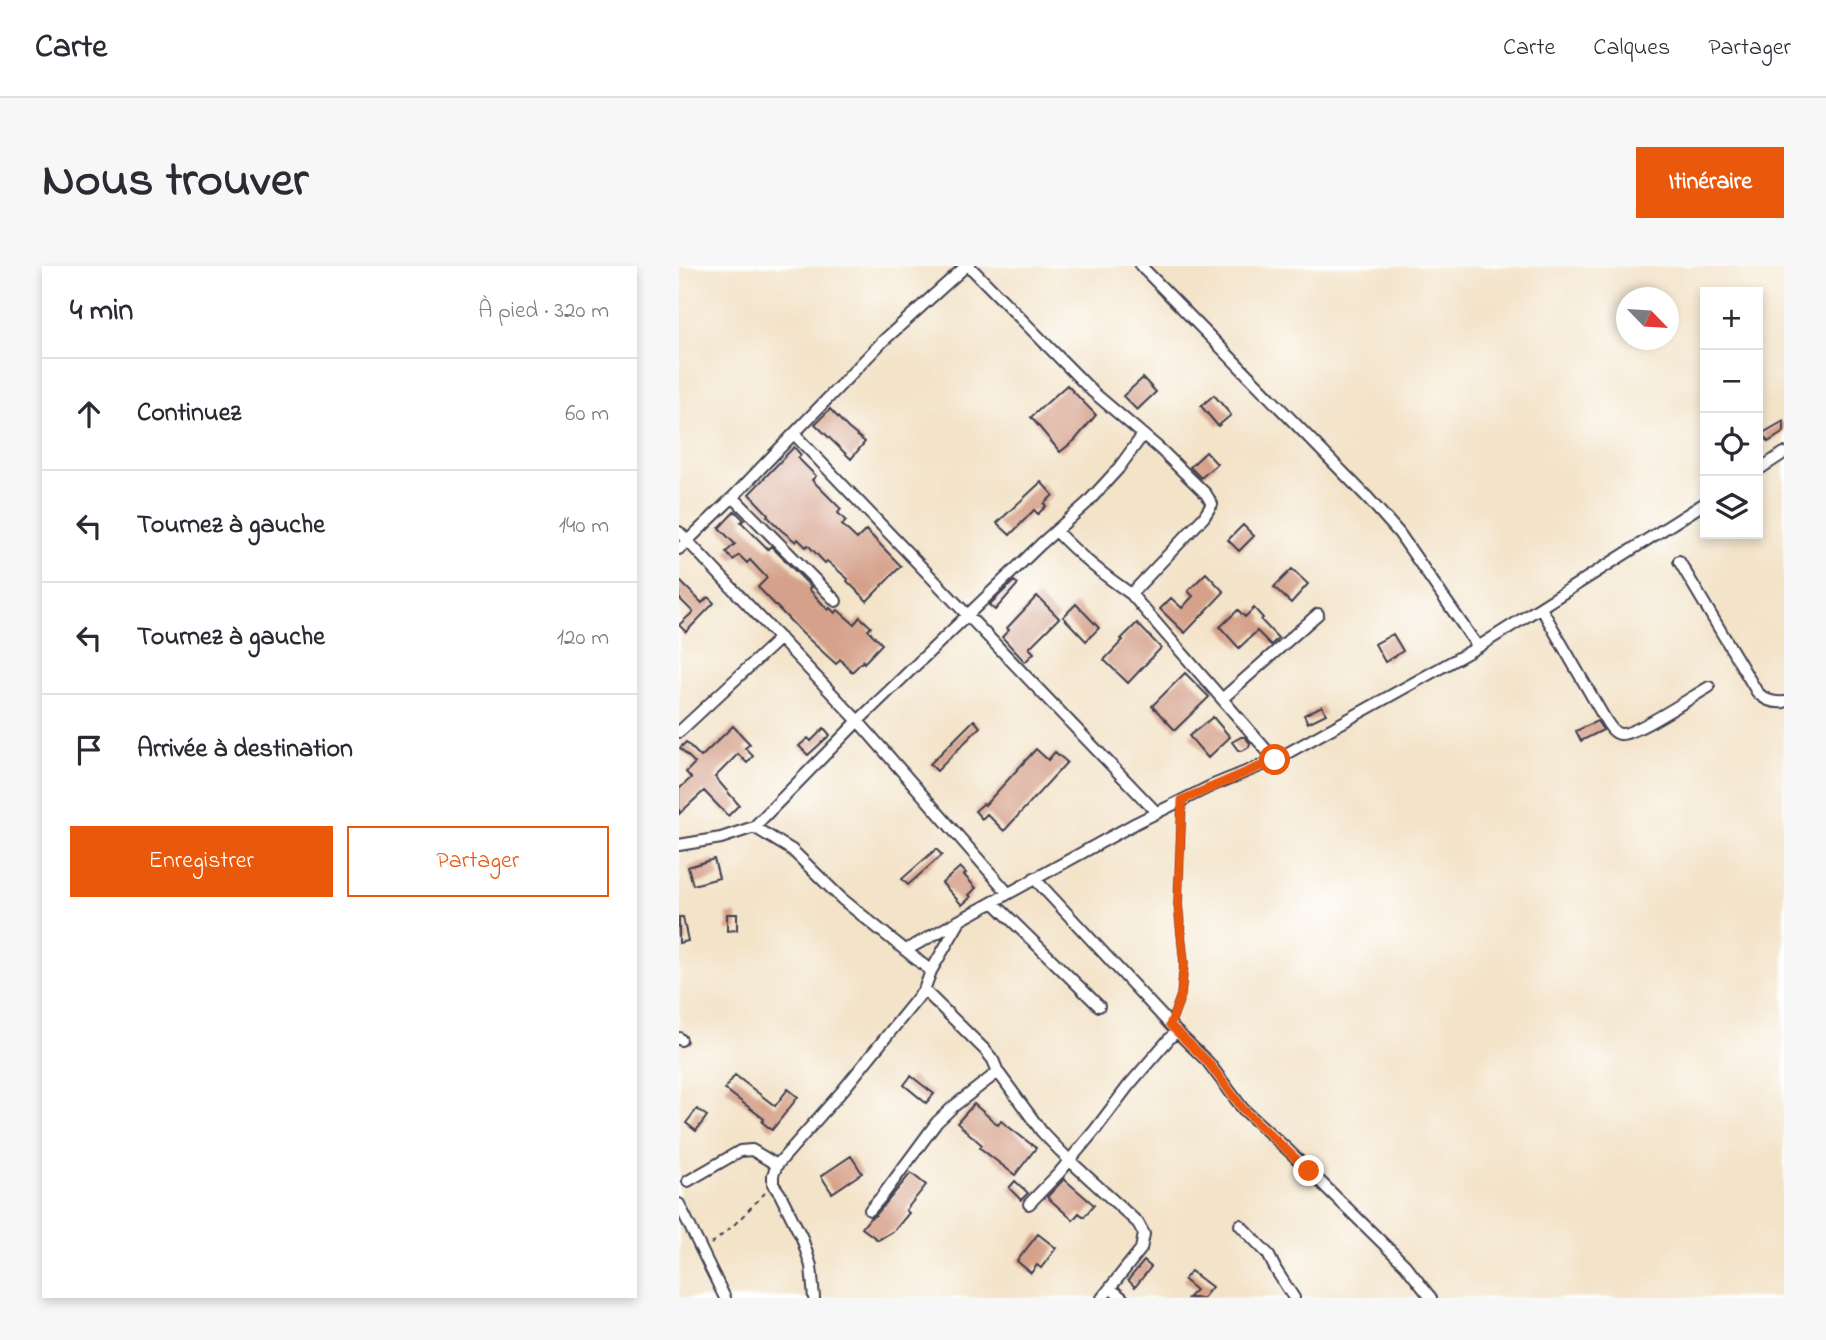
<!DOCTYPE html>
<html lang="fr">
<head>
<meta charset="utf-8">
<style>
  body { margin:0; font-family:"Indie Flower",sans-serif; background:#f7f7f7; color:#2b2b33 }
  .controls { position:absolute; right:21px; top:21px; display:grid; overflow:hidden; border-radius:0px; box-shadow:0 4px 10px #0003 }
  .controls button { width:63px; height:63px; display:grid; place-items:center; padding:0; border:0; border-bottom:2px solid #e1e1e2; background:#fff; color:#2b2b33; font:35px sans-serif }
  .compass { position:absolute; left:937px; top:21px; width:63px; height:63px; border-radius:50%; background:#fff; box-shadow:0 4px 10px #0003; rotate:115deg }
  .stop { position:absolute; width:21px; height:21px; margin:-16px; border:5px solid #ea580c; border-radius:50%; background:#fff }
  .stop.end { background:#ea580c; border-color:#fff; box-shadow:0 2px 7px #0008 }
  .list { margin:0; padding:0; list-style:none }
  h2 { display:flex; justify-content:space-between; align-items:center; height:91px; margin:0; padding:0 28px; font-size:30px }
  h2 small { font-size:23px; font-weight:400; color:#7c7c81 }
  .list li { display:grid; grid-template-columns:46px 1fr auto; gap:21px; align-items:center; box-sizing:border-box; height:112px; padding:0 28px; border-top:2px solid #e1e1e2 }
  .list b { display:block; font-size:26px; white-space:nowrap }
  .list em { font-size:23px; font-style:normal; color:#7c7c81 }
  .actions { display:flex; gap:14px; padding:21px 28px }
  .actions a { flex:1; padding:16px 0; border:2px solid #ea580c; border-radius:0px; text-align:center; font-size:24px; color:#ea580c }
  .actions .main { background:#ea580c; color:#fff }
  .icon { flex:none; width:38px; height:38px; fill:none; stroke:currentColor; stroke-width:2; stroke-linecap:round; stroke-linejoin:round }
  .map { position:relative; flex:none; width:1105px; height:1032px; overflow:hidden; border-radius:0px }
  header { display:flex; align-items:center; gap:42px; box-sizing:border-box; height:98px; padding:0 35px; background:#fff; border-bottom:2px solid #e1e1e2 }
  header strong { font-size:33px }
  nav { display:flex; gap:38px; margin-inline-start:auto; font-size:24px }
  .intro { display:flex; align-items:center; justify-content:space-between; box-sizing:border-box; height:168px; padding:0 42px }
  h1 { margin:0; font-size:49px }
  .button { padding:18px 32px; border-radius:0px; background:#ea580c; color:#fff; font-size:24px; font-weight:700 }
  main { display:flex; gap:42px; padding:0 42px }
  aside { flex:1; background:#fff; border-radius:0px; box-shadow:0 4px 10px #0003 }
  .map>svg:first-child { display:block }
  .building { fill:#d6a18a }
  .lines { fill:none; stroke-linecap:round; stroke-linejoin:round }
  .service-casing { stroke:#413f50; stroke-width:9 }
  .minor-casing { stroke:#413f50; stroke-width:14 }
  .path { stroke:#413f50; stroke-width:2; stroke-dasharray:5 5; stroke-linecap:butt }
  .service { stroke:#fff; stroke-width:5 }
  .minor { stroke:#fff; stroke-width:10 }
  .route { stroke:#ea580c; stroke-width:9 }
</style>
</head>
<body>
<header>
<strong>Carte</strong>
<nav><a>Carte</a><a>Calques</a><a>Partager</a></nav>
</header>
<div class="intro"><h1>Nous trouver</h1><a class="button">Itinéraire</a></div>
<main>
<aside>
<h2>4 min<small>À pied · 320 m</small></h2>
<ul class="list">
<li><svg class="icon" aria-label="ahead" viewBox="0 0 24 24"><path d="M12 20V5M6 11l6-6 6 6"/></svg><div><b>Continuez</b></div><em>60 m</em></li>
<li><svg class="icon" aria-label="left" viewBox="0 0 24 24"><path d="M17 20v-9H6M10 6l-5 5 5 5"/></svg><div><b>Tournez à gauche</b></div><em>140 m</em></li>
<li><svg class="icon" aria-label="left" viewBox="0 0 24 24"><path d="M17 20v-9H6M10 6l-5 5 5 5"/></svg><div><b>Tournez à gauche</b></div><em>120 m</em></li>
<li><svg class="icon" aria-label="arrive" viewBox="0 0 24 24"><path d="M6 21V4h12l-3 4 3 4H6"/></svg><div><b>Arrivée à destination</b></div></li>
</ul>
<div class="actions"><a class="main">Enregistrer</a><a>Partager</a></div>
</aside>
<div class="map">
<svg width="1105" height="1032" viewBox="0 0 1105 1032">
  <rect width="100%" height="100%" fill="#fff"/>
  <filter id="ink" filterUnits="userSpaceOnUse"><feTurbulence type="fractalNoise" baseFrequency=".0143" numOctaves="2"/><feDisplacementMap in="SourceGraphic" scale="14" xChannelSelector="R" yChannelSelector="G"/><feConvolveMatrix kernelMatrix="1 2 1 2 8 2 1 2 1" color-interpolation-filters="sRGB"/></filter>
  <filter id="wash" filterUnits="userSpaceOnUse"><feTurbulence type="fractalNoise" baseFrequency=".00686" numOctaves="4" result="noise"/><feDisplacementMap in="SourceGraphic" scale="28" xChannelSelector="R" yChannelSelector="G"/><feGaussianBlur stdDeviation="1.57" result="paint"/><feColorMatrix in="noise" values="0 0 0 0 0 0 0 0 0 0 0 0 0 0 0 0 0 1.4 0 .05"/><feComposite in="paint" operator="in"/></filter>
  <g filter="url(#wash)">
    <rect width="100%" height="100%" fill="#f3e3c8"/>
    <g id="blocks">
      <!-- building -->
      <path class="building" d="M 464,112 L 477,126 L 458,144 L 444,130 Z
        M 388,119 L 417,149 L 396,174 L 381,186 L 352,151 Z
        M 535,129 L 552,149 L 539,160 L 522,140 Z
        M 151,143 L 169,162 L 186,176 L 172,193 L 136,158 Z
        M 1105,155 L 1105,166 L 1089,176 L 1084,167 Z
        M 115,181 L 122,189 L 119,192 L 137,210 L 133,214 L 162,243 L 159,247 L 167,255 L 163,259 L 178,273 L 187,264 L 222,300 L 188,335 L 168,315 L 169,313 L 148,295 L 146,297 L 129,279 L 127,281 L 119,273 L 117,276 L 102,264 L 88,250 L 89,248 L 70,228 Z
        M 527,186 L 538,198 L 522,212 L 511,201 Z
        M 362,216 L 374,229 L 365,238 L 367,240 L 359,248 L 355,244 L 331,269 L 318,257 Z
        M 56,245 L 65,254 L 62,256 L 89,283 L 92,280 L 132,321 L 130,323 L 149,344 L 151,342 L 156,347 L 159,344 L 175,358 L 181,351 L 192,361 L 189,364 L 203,378 L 185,397 L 184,395 L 173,406 L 161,393 L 157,398 L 123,367 L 79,321 L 88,312 L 71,294 L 68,297 L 60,289 L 54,294 L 47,286 L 56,278 L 40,262 Z
        M 564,259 L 575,270 L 560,285 L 549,274 Z
        M 613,303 L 629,318 L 612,337 L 595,321 Z
        M 527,307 L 545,326 L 506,367 L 481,343 L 492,332 L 503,342 L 514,330 L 509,325 Z
        M 0,314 L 23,337 L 29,331 L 35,337 L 7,366 L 0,359 L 14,346 L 0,332 Z
        M 335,315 L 339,318 L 316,344 L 310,339 Z
        M 358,330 L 380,352 L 350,382 L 355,387 L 346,396 L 323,371 L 330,364 L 328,362 Z
        M 397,338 L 420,362 L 407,375 L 384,351 Z
        M 575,342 L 584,352 L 582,354 L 599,372 L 592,379 L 578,365 L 560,382 L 541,361 L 559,344 L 566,351 Z
        M 458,357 L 482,382 L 449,417 L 425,394 L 444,374 L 442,373 Z
        M 714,368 L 724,385 L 706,396 L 696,378 Z
        M 506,407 L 530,431 L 496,464 L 473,440 Z
        M 643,440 L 647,448 L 629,457 L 625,449 Z
        M 534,451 L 551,471 L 529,492 L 510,470 Z
        M 295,454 L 301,461 L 258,505 L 251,498 Z
        M 918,455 L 924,464 L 902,475 L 897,465 Z
        M 54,460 L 71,478 L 66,482 L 74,490 L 68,497 L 59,488 L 36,511 L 60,539 L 49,550 L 25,525 L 0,548 L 0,523 L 12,512 L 7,506 L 16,497 L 1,482 L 7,476 L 22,491 Z
        M 145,462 L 151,469 L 129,489 L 120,480 L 129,472 L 132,475 Z
        M 562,471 L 566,471 L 571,477 L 570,481 L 563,485 L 559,484 L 553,476 Z
        M 357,483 L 369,494 L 376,486 L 388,496 L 325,565 L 308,548 L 303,553 L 296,545 L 304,538 L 306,539 Z
        M 257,583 L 263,589 L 229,619 L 223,613 Z
        M 35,593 L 40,612 L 14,619 L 9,601 Z
        M 281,601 L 287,607 L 285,609 L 297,622 L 290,629 L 292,631 L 283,639 L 263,617 Z
        M 48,648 L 58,648 L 58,664 L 48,665 Z
        M 0,651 L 4,651 L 9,675 L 0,677 Z
        M 56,809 L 96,840 L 109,823 L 119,831 L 93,864 L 83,856 L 85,853 L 46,823 Z
        M 232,810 L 255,828 L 247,837 L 225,819 Z
        M 295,838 L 319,859 L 322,855 L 357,882 L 336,909 L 301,882 L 303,879 L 278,857 Z
        M 18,843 L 28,850 L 17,865 L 7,857 Z
        M 172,890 L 183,907 L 153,927 L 142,910 Z
        M 232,907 L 247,919 L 227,944 L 230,947 L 216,964 L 199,974 L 183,962 L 191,952 L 197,949 Z
        M 385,913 L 415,939 L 405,951 L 400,947 L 394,954 L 368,931 Z
        M 336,915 L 349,927 L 342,934 L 330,922 Z
        M 359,968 L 377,982 L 362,1002 L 358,999 L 352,1007 L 338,995 Z
        M 465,995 L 472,1001 L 456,1021 L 449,1014 Z
        M 512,1005 L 533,1021 L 524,1032 L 509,1032 L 517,1024 L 505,1014 Z"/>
    </g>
  </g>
  <g filter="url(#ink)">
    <use href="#blocks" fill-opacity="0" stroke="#413f50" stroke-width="2"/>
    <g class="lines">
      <!-- service casing -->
      <g class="service-casing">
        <path id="service" d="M 491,759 L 502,729 L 505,697 L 499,638 L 503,534"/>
      </g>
      <!-- minor casing -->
      <g class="minor-casing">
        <path id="minor" d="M 290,0 L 414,126 L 481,183 L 527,228 L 533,238 L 525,251 L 452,328 L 596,494
          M 462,0 L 689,232 L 720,267 L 799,381
          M 115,168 L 478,547
          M 1079,204 L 1105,187
          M 54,231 L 157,335
          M 377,265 C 402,291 422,307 452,328
          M 0,266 L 179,455 L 329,627
          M 0,283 L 54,231 L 204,75 L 287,0
          M 1000,295 L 1078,426 C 1086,434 1093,437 1105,436
          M 862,342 L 926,453 C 930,459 934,467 941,468 C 955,470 1014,430 1030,421
          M 543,433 L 639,348
          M 0,466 L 101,372
          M 75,561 L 179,455 L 362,278 L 408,237 L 439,203 L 463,170
          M 0,579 L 42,572 L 75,561 L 113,584 L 163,633 L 252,705
          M 355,612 L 497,765 L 529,796 L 564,843 L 610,885 L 726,999 L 752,1032
          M 314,636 L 420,740
          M 227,684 L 457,557 L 532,520 L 596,494 L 799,381 L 1026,237
          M 245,724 L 306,784 L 314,794 L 319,806 L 363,866 L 390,894 L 459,957 L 465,968 L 462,983 L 423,1032
          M 0,772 L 2,774
          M 9,915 L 61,885 L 73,884 L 98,899
          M 0,938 L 46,1032
          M 350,938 L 380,907 L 416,864 L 450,819 L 497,765
          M 191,944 L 204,929 L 258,856 L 275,840 L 319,806
          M 561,959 L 589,988 L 597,1004 L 615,1032
          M 431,1022 L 443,1032
          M 135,1032 L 132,1000 L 123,972 L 101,928 L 94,918 L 94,909 L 98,899 L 164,824 L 245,724 L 252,705 L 280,657"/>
      </g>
      <!-- path -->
      <path class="path" d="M 32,978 L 53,961 L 86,927"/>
      <!-- service -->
      <use href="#service" class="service"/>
      <!-- minor -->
      <use href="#minor" class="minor"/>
    </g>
  </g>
  <g class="lines" filter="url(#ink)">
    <!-- route -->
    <path class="route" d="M 596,494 L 503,534 L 499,638 L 505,697 L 502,730 L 491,759 L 529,796 L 564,843 L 630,905"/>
  </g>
</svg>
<div class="controls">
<button>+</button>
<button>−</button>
<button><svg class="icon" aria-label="locate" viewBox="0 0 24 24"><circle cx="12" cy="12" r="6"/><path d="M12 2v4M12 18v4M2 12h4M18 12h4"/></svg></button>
<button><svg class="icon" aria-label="layers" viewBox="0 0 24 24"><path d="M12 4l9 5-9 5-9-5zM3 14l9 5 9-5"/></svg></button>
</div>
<svg class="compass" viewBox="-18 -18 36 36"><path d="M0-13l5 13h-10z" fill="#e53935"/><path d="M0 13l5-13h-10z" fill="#7c7c81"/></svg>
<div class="stop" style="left:596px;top:494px"></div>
<div class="stop end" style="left:630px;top:905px"></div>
</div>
</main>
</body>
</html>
